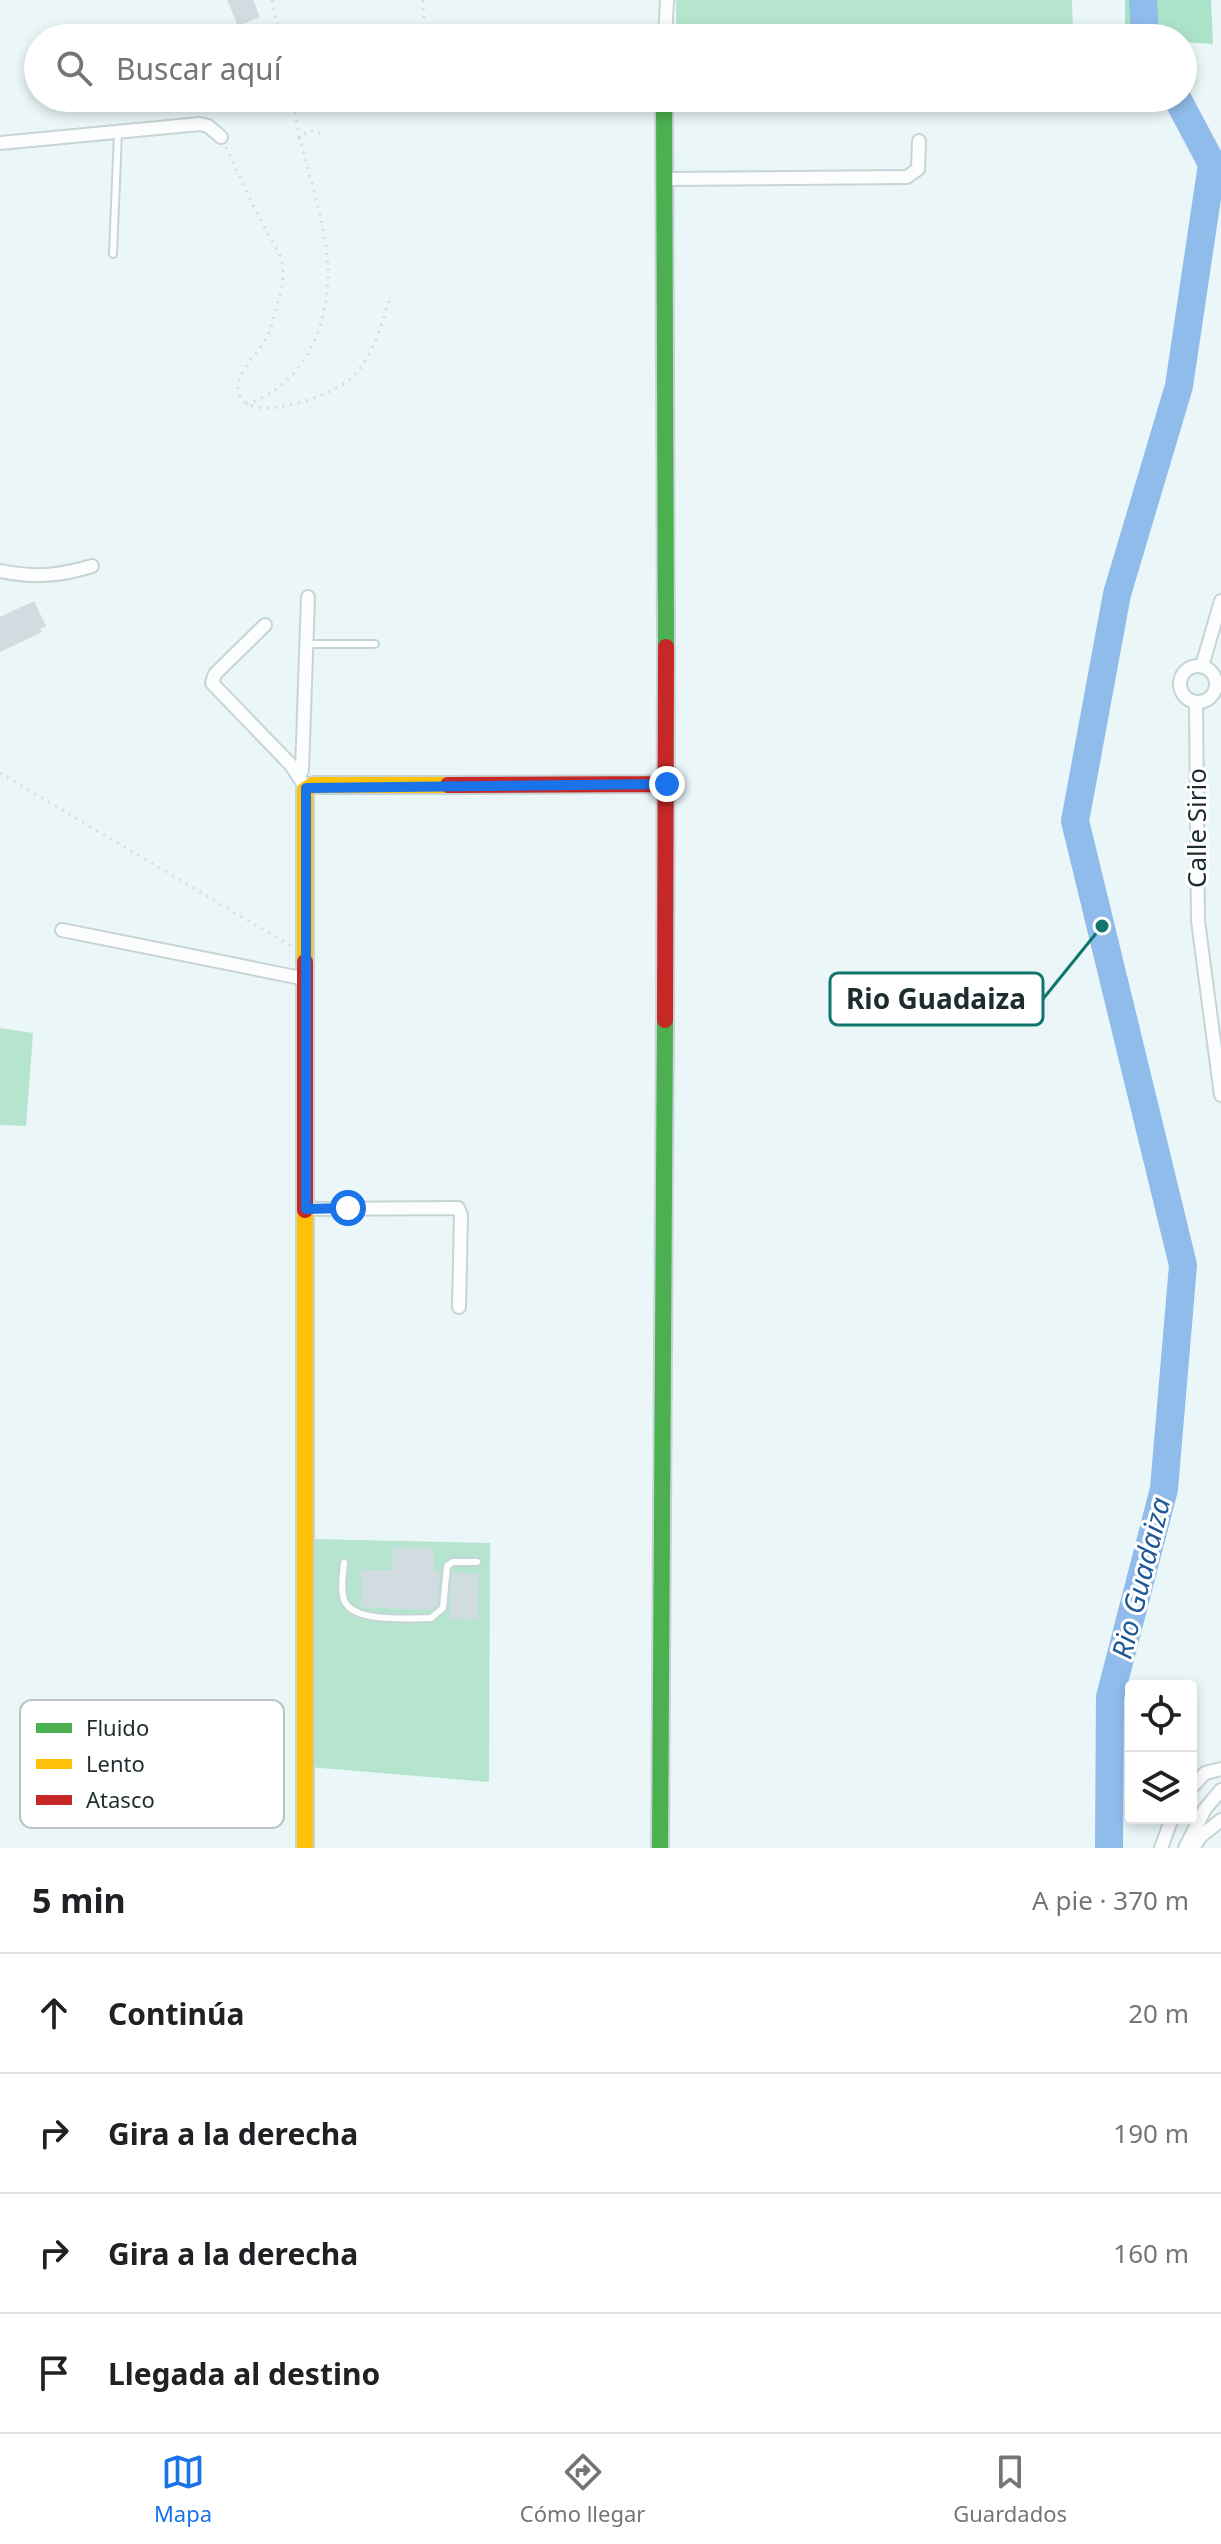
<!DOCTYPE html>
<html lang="es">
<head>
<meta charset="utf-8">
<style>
  body { margin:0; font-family:"Noto Sans",sans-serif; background:#f6f6f6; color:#202124 }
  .controls { position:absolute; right:24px; bottom:24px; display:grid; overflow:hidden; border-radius:8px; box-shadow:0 4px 12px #0003 }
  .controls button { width:72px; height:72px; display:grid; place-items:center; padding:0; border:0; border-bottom:2px solid #e0e0e0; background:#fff; color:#202124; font:40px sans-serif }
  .stop { position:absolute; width:24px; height:24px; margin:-18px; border:6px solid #1a73e8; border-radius:50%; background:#fff }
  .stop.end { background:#1a73e8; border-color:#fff; box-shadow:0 2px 8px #0008 }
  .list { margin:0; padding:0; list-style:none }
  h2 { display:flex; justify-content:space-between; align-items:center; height:104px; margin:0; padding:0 32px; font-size:34px }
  h2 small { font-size:26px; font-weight:400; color:#757577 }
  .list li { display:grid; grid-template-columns:52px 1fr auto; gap:24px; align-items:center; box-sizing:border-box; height:120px; padding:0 32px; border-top:2px solid #e0e0e0 }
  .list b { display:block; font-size:30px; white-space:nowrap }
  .list em { font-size:26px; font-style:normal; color:#757577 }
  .icon { flex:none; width:44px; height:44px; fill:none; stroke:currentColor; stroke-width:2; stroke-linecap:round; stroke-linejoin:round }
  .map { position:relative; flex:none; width:1221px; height:1848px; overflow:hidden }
  .search { position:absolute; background:#fff; box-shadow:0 4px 12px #0003; left:24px; right:24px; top:24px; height:88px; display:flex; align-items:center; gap:20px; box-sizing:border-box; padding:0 28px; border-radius:44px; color:#757577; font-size:30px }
  .sheet { height:584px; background:#fff }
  nav { display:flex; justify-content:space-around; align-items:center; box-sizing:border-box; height:112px; border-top:2px solid #e0e0e0; background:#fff; font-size:22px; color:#757577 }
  nav a { display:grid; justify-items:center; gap:4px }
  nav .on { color:#1a73e8 }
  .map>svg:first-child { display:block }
  .green { fill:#b6e5cf }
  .forest { fill:#aae3c9 }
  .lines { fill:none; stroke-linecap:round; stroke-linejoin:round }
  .river { stroke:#90bceb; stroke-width:28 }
  .building { fill:#d0dce0 }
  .lane-casing { stroke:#c7d4d6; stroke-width:10 }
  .street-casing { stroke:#c7d4d6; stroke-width:16 }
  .fast-casing { stroke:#c7d4d6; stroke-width:20 }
  .slow-casing { stroke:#c7d4d6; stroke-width:20 }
  .jam-casing { stroke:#c7d4d6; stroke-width:20 }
  .path { stroke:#d7dcdc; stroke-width:3; stroke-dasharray:2 6; stroke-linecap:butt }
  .lane { stroke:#fcfefe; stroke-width:6 }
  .street { stroke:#fcfefe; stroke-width:12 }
  .fast { stroke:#4caf50; stroke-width:16 }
  .slow { stroke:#ffc107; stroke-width:16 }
  .jam { stroke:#c62828; stroke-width:16 }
  .route { stroke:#1a73e8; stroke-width:10 }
  .labels { text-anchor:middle; stroke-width:6; stroke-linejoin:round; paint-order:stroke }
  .street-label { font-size:26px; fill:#1d2c2d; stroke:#fff }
  .water-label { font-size:28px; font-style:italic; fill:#205996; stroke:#fff }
  .key { fill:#fff; stroke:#bbc0c0; stroke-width:2 }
  .key-label { font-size:22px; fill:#1d2c2d }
  .leader { fill:none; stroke:#0f766e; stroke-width:3 }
  .callout-dot { fill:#0f766e; stroke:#fff; stroke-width:3 }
  .callout { fill:#fff; stroke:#0f766e; stroke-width:3 }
  .callout-label { font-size:28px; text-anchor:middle; font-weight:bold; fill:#1d2c2d }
</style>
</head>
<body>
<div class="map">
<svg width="1221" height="1848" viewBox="0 0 1221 1848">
  <rect width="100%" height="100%" fill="#eaf6f8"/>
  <!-- green -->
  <path class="green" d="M 676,0 L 1072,0 L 1073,38 L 676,38 Z
    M 0,1028 L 33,1033 L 26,1126 L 0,1125 Z
    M 312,1539 L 490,1543 L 489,1782 L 309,1767 Z"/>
  <!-- forest -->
  <path class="forest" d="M 1125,0 L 1211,0 L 1213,44 L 1183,42 L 1183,38 L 1125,38 Z"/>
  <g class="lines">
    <!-- river -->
    <path class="river" d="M 1143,0 L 1145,38
      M 1109,1848 L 1110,1697 L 1164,1489 L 1183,1265 L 1075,821 L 1117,594 L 1179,386 L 1212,164 L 1177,98"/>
  </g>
  <!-- building -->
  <path class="building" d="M 227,0 L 253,0 L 260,17 L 238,26 Z
    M 34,601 L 46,626 L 40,629 L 42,632 L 0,652 L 0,617 Z
    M 393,1547 L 434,1548 L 434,1572 L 440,1572 L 437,1605 L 431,1610 L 361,1607 L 361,1570 L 392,1570 Z
    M 452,1572 L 479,1574 L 478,1620 L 449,1619 Z"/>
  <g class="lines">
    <!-- lane casing -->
    <g class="lane-casing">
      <path id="lane" d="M 113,254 L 118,133
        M 306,644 L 375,644
        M 344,1563 C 343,1575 340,1591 345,1602 C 355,1623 411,1618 431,1618 L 443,1608 L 447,1566 L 453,1562 L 477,1562"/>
    </g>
    <!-- street casing -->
    <g class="street-casing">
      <path id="street" d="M 665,38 L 667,0
        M 0,143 L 200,124 L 208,126 L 221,137
        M 664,179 L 907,177 L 918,169 L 919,141
        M 0,571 C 34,578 59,576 92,566
        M 265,625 L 215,674 L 212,683 L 291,765 L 306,788
        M1180 684a18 18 0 1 1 36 0a18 18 0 1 1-36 0Z
        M 1202,666 L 1221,601
        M 1196,703 L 1198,921 L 1221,1095
        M 299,776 L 302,770 L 308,597
        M 62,930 L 306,979
        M 306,1209 L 458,1208 L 461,1215 L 459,1307
        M 1191,1788 L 1205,1773 L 1221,1769
        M 1161,1848 L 1172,1818
        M 1185,1848 L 1205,1809 L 1221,1790
        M 1193,1848 L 1201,1836 L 1221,1820"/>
    </g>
    <!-- fast casing -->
    <g class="fast-casing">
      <path id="fast" d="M 664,98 L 666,647
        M 660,1848 L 665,1020"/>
    </g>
    <!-- slow casing -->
    <g class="slow-casing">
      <path id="slow" d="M 305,962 L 305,790 L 313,785 L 448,785
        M 305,1210 L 305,1848"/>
    </g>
    <!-- jam casing -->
    <g class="jam-casing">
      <path id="jam" d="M 448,785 L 667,784
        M 305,962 L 305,1210
        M 665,1020 L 666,647"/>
    </g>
    <!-- path -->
    <path class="path" d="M 272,0 L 279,34
      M 423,0 L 424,38
      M 280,36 L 367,38
      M 298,139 L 310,130 L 324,135
      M 226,147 C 237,171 248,195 260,219 C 281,259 291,261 276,308 C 273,318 272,328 267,337 C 260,351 236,373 238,390 C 243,428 327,396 345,383 C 371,365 381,326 390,298
      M 246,404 C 304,386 330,325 328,267 C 326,215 299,154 293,98
      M 0,773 L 291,946"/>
    <!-- lane -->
    <use href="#lane" class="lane"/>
    <!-- street -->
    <use href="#street" class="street"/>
    <!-- fast -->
    <use href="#fast" class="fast"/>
    <!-- slow -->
    <use href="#slow" class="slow"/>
    <!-- jam -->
    <use href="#jam" class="jam"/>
  </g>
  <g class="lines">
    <!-- route -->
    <path class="route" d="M 348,1208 L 306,1209 L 306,788 L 667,784"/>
  </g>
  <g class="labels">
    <!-- street labels -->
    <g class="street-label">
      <text transform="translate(1197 828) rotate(-90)" y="9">Calle Sirio</text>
    </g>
    <!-- water labels -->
    <g class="water-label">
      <text transform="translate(1141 1578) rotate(-76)" y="10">Rio Guadaiza</text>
    </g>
  </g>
  <!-- legend -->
  <rect x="20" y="1700" width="264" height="128" rx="12" class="key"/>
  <rect x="36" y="1723" width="36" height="10" fill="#4caf50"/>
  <rect x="36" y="1759" width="36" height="10" fill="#ffc107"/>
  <rect x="36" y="1795" width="36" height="10" fill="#c62828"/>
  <g class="key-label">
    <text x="86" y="1736">Fluido</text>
    <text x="86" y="1772">Lento</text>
    <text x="86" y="1808">Atasco</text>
  </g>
  <!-- callouts -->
  <path class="leader" d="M1102 926L1043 999"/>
  <circle class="callout-dot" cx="1102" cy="926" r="8"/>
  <rect class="callout" x="830" y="973" width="213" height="52" rx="8"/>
  <g class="callout-label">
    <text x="936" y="1009">Rio Guadaiza</text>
  </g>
</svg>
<div class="controls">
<button><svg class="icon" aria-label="locate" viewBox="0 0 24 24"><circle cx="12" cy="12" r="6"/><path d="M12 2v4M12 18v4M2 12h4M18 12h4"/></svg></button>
<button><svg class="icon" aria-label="layers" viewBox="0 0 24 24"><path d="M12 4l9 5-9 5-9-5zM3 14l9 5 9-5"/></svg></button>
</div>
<div class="stop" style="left:348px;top:1208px"></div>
<div class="stop end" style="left:667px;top:784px"></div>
<div class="search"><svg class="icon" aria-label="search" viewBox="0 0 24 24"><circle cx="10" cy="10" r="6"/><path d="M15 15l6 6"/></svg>Buscar aquí</div>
</div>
<section class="sheet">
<h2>5 min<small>A pie · 370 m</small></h2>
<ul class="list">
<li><svg class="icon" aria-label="ahead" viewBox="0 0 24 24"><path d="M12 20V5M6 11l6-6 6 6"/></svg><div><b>Continúa</b></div><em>20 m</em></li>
<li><svg class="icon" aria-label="right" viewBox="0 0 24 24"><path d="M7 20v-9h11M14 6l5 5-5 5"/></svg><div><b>Gira a la derecha</b></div><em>190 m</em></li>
<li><svg class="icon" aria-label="right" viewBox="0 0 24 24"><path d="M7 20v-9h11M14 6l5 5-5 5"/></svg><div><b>Gira a la derecha</b></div><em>160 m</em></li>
<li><svg class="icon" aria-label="arrive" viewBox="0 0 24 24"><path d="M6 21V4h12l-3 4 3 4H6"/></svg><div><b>Llegada al destino</b></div></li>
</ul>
</section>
<nav>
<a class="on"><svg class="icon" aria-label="map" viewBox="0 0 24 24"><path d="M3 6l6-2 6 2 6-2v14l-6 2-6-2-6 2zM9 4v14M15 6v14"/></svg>Mapa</a>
<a><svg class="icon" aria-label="directions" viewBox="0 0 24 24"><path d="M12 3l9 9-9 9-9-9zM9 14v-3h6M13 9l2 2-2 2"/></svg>Cómo llegar</a>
<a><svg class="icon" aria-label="saved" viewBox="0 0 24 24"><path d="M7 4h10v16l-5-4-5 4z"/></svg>Guardados</a>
</nav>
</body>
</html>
